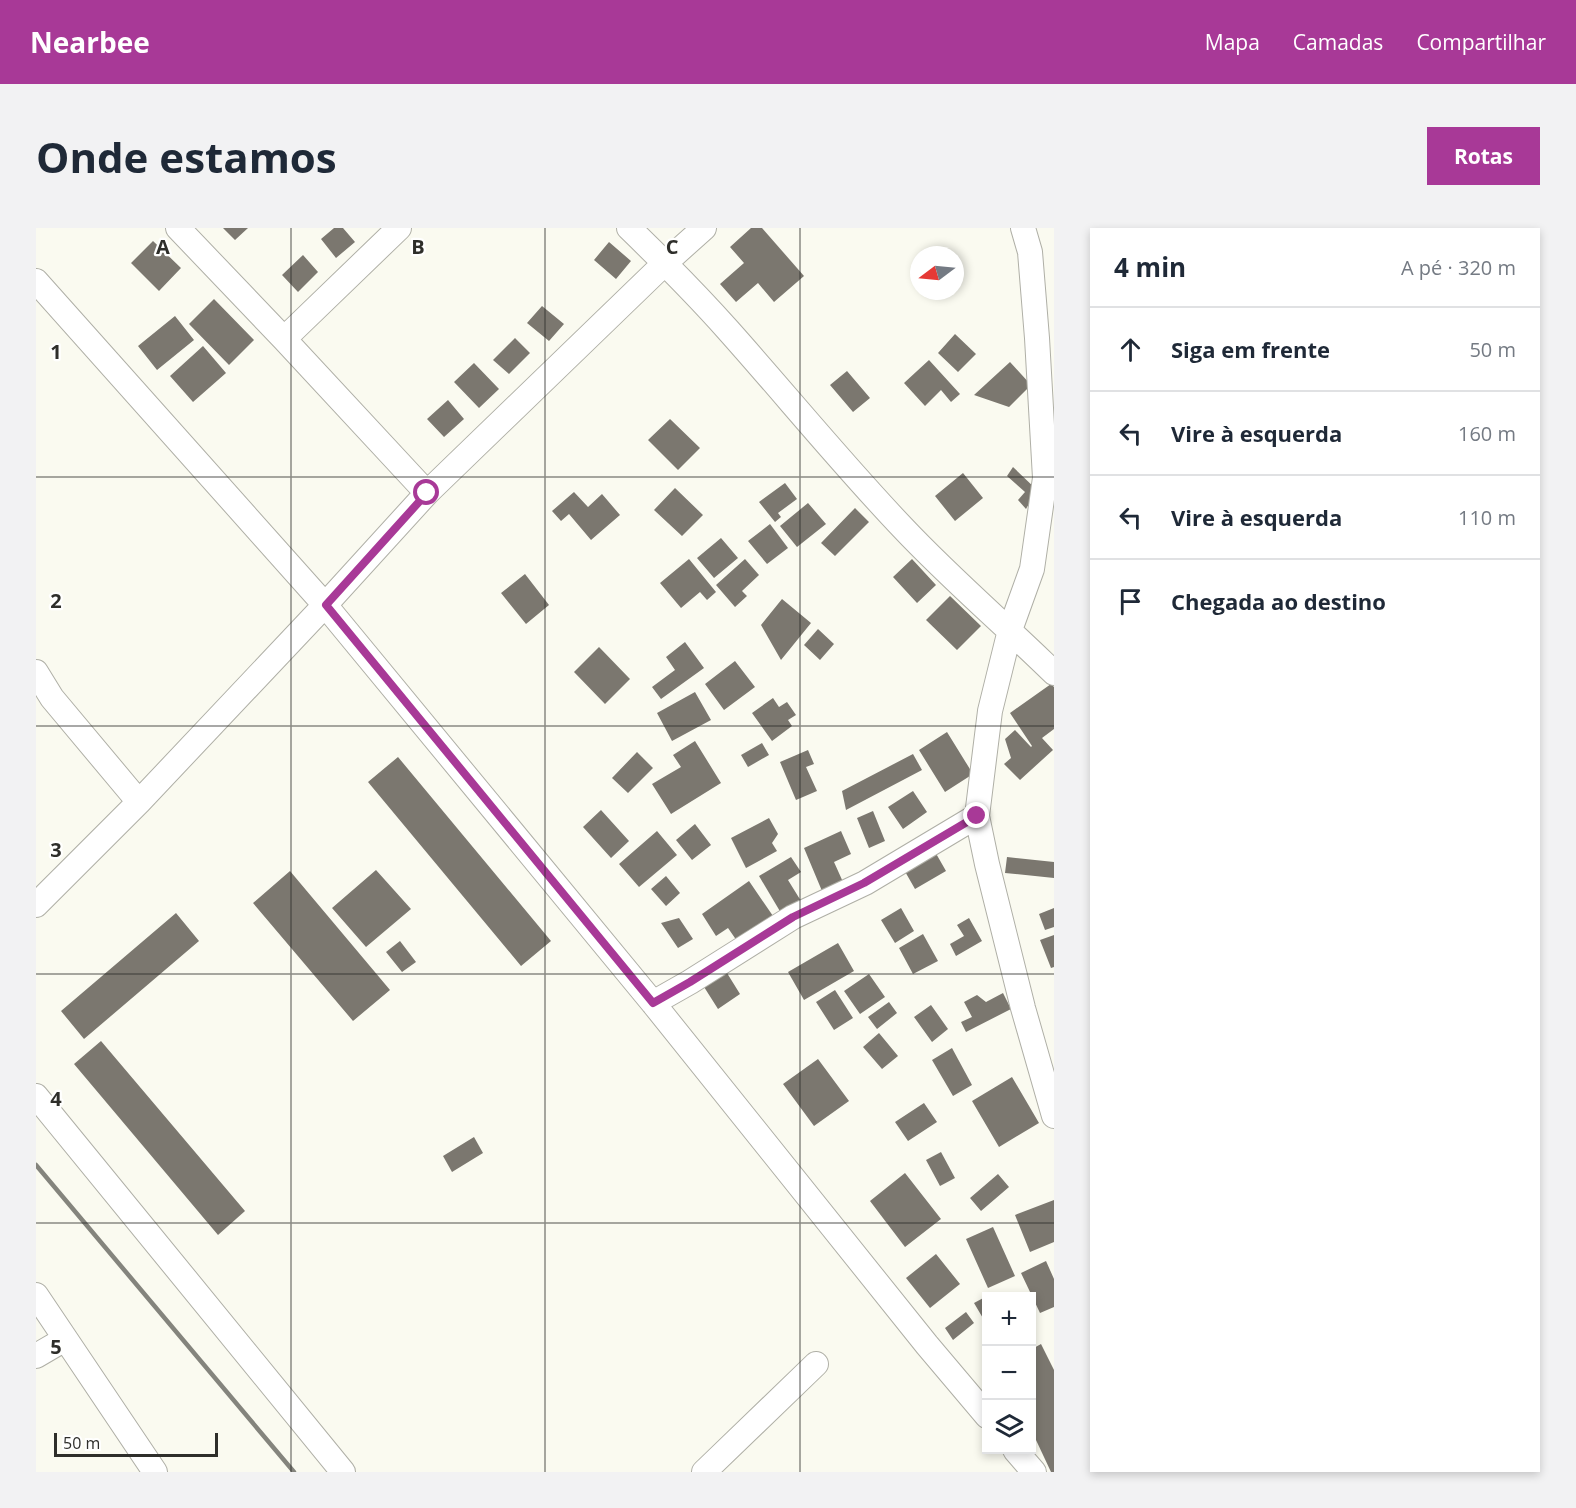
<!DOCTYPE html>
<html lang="pt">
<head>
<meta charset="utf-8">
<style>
  body { margin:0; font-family:"Open Sans",sans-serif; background:#f2f2f3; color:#1f2937 }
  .controls { position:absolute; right:18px; bottom:18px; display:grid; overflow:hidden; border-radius:0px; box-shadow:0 3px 9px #0003 }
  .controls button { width:54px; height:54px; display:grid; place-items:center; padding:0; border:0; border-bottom:2px solid #e0e1e3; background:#fff; color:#1f2937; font:30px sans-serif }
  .compass { position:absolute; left:874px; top:18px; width:54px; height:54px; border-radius:50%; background:#fff; box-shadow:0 3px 9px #0003; rotate:254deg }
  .scale { position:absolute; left:18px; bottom:15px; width:164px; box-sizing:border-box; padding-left:6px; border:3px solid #2e2e2a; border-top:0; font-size:16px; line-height:21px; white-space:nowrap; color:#2e2e2a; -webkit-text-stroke:4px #fffffe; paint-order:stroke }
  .stop { position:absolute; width:18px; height:18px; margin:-14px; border:4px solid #a83997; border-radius:50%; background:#fff }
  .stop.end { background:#a83997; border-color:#fff; box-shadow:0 2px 6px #0008 }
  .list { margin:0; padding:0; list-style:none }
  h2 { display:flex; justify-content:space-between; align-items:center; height:78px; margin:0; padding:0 24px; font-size:26px }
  h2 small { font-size:20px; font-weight:400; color:#747a83 }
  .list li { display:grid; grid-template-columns:39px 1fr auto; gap:18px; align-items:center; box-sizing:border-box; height:84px; padding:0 24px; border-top:2px solid #e0e1e3 }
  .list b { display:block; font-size:22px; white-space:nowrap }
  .list em { font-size:20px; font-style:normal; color:#747a83 }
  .icon { flex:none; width:33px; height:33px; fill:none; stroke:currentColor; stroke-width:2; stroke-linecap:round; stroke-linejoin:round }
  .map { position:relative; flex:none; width:1018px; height:1244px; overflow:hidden; border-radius:0px }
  header { display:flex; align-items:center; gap:36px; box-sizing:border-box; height:84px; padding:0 30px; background:#a83997; color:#fff }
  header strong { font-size:28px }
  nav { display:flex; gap:33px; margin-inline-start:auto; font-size:21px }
  .intro { display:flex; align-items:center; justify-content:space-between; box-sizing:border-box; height:144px; padding:0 36px }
  h1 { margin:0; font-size:42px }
  .button { padding:15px 27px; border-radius:0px; background:#a83997; color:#fff; font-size:21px; font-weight:700 }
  main { display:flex; gap:36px; padding:0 36px }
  aside { flex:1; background:#fff; border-radius:0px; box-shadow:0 3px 9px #0003 }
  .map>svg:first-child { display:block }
  .building { fill:#7b776f }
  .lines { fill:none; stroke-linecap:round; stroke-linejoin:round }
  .street-casing { stroke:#afafa6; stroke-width:26 }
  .street { stroke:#fff; stroke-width:24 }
  .rail { stroke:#84847d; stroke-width:4.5 }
  .route { stroke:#a83997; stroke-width:8 }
  .grid { fill:none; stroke:#2e2e2a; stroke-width:1.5; stroke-opacity:0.55 }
  .grid-label { font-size:20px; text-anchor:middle; font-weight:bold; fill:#2e2e2a; stroke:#fffffe; stroke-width:4.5; stroke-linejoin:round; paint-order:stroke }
</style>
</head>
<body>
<header>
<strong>Nearbee</strong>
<nav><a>Mapa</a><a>Camadas</a><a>Compartilhar</a></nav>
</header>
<div class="intro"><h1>Onde estamos</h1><a class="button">Rotas</a></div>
<main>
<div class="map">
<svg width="1018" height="1244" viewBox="0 0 1018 1244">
  <rect width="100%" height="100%" fill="#fafaf0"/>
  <!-- building -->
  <path class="building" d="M 187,0 L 212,0 L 199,12 Z
    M 298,0 L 307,0 L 319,14 L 300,30 L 285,11 Z
    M 715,0 L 726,0 L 768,48 L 738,74 L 722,55 L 700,74 L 684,56 L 708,35 L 694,19 Z
    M 117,13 L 145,40 L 123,63 L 95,35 Z
    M 573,14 L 595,33 L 580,51 L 558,32 Z
    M 267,27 L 282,44 L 262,64 L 246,47 Z
    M 178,71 L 218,112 L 193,137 L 153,96 Z
    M 506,78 L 528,96 L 513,113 L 491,95 Z
    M 139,88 L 158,112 L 121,142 L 102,118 Z
    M 919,106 L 940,126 L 922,144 L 902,125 Z
    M 479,110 L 494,125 L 473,146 L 457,132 Z
    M 167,118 L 190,145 L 157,174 L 134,148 Z
    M 893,132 L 924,166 L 915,174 L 905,162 L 889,178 L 868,155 Z
    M 974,134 L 995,157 L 973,179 L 938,167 Z
    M 438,135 L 463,161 L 443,180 L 418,154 Z
    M 811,143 L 834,170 L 817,184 L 794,157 Z
    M 412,172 L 428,191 L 408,209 L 391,191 Z
    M 634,191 L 664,220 L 642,242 L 612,212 Z
    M 977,239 L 1001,262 L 990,281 L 982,272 L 989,264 L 971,248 Z
    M 927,245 L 947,270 L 919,293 L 899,268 Z
    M 749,255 L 761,271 L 742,285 L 745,289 L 739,294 L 723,274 Z
    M 639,260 L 667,287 L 646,308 L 618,282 Z
    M 538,264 L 552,279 L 566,266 L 584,287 L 555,312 L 533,286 L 525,293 L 516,283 Z
    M 772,275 L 790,296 L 761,319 L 744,298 Z
    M 819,280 L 833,294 L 799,328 L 785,315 Z
    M 734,296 L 752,320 L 731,336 L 712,313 Z
    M 685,310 L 702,330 L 678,350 L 661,330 Z
    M 653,331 L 680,364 L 671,372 L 664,364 L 645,380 L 624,355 Z
    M 709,331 L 723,347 L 706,363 L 711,368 L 699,379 L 680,357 Z
    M 876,331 L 900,357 L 881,375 L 857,349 Z
    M 489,346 L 513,377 L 490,396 L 465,365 Z
    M 914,368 L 945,398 L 921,422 L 890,392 Z
    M 746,371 L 775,395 L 745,432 L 725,397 Z
    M 782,401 L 798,416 L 784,432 L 768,417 Z
    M 649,414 L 668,440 L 625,471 L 616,459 L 639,442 L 630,429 Z
    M 563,419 L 594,451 L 569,476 L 538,444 Z
    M 699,433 L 719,459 L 688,482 L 669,456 Z
    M 1015,456 L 1018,459 L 1018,501 L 1006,510 L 1017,522 L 984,552 L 968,536 L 975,530 L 969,511 L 979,502 L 995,519 L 996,518 L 974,485 Z
    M 659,464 L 675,492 L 636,513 L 621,485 Z
    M 737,470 L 743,479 L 751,474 L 760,487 L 752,492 L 756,498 L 736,513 L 716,485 Z
    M 911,504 L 937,546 L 909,564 L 883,522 Z
    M 659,513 L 685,555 L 635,586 L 616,556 L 645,539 L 637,527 Z
    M 726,515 L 733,527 L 712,539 L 705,527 Z
    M 772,522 L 778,536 L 770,539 L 781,563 L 760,572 L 744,534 Z
    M 601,524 L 617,540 L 592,565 L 576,550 Z
    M 877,526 L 886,542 L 810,582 L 806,563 Z
    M 362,529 L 515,713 L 485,738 L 332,554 Z
    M 877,563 L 891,584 L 867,601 L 852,579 Z
    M 565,582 L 593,613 L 575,630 L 547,599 Z
    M 837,583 L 849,613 L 833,620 L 821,590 Z
    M 733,590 L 742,606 L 736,615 L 741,623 L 710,640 L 695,610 Z
    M 659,596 L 675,617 L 656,632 L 640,612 Z
    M 621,603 L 641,627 L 603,659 L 583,636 Z
    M 805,603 L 815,626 L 798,634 L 807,654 L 786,663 L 768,620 Z
    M 898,622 L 910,643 L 879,661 L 867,640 Z
    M 755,629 L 765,644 L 752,652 L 765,673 L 745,685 L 723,648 Z
    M 971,629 L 1018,634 L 1018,650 L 969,645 Z
    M 340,642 L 375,681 L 330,719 L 296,680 Z
    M 254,643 L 354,762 L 317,793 L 217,675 Z
    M 630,648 L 644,665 L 630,678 L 615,661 Z
    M 713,653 L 737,688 L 701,713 L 692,700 L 680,708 L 666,686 Z
    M 865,680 L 878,703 L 859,715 L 845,692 Z
    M 1018,680 L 1018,699 L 1009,702 L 1003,686 Z
    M 140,685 L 163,713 L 48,811 L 25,783 Z
    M 643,690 L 657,711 L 642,720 L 625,695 Z
    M 933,690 L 946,713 L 920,728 L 914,716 L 928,708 L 921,697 Z
    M 887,706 L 902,733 L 877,746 L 863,720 Z
    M 1018,707 L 1018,739 L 1015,740 L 1004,712 Z
    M 364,713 L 380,734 L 366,744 L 350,724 Z
    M 802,715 L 818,743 L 768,772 L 752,744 Z
    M 686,737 L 704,766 L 682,781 L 663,751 Z
    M 833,746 L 849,769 L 824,786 L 808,763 Z
    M 799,762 L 817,790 L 798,802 L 780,774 Z
    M 967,765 L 975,781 L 930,804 L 925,794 L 936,789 L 928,774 L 941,767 L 950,774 Z
    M 853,774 L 861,785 L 841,801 L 832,789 Z
    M 895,777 L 912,801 L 896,814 L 878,789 Z
    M 843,805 L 862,828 L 846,841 L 827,819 Z
    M 65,813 L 209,983 L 182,1007 L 38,836 Z
    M 916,820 L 936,857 L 917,868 L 896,832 Z
    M 782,831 L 813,873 L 778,898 L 747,856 Z
    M 976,849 L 1003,895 L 963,919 L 936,873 Z
    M 888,875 L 901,894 L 872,913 L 859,894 Z
    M 438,909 L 447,925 L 416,944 L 407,928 Z
    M 905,924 L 919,950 L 904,958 L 890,932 Z
    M 869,945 L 905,991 L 869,1019 L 834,973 Z
    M 962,946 L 973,959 L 945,983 L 934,970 Z
    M 1018,972 L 1018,1014 L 994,1024 L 979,987 Z
    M 957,999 L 979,1048 L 952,1060 L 930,1011 Z
    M 900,1026 L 924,1056 L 894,1080 L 870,1050 Z
    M 1010,1033 L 1018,1051 L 1018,1079 L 1004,1085 L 985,1045 Z
    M 951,1068 L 951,1097 L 938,1075 Z
    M 930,1084 L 938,1095 L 917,1112 L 909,1100 Z
    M 1005,1116 L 1018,1142 L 1018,1244 L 1015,1244 L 1000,1212 L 996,1215 L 996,1121 Z"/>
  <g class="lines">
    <!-- street casing -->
    <g class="street-casing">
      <path id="street" d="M 142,0 L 248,111 L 391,265
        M 593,0 C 627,33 660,66 692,102 C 750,167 806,236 867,300 C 915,351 968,396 1018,445
        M 987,0 L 994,24 L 1001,110 L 1009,250 L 996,341 L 974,402 L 954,483 L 941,588 L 951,636 L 987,780 L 1018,888
        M 0,53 L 289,377 L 617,775 L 891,1117 L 951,1188
        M 248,111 L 363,0
        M 0,444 L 16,470 L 103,574
        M 0,677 L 103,574 L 289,377 L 391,265 L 629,35 L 668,0
        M 617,775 L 654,754 L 757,689 L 829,655 L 941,588
        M 0,868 L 307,1244
        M 0,1067 L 119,1244
        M 0,1128 L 29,1111
        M 979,1222 L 998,1244
        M 668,1244 L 780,1136"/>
    </g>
    <!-- street -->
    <use href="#street" class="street"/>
    <!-- rail -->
    <path class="rail" d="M 0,937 L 258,1244"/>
  </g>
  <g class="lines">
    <!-- route -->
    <path class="route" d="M 391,265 L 290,377 L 617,775 L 654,754 L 757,689 L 828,655 L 941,588"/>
  </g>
  <!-- grid -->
  <path class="grid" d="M 255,0 L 255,1244M 509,0 L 509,1244M 764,0 L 764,1244M 0,249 L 1018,249M 0,498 L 1018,498M 0,746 L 1018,746M 0,995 L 1018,995"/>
  <g class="grid-label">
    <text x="127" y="26">A</text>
    <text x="382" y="26">B</text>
    <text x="636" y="26">C</text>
    <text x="20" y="131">1</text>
    <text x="20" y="380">2</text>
    <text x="20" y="629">3</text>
    <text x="20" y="878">4</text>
    <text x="20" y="1126">5</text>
  </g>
</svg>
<div class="controls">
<button>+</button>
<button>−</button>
<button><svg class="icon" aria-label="layers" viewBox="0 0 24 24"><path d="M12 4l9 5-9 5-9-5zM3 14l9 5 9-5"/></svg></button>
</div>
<svg class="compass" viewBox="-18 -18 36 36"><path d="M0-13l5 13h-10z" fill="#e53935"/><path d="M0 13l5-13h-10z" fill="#747a83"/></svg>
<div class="scale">50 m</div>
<div class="stop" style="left:391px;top:265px"></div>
<div class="stop end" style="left:941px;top:588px"></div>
</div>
<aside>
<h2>4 min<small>A pé · 320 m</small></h2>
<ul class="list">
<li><svg class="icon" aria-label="ahead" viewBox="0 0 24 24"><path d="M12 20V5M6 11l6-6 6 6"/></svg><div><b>Siga em frente</b></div><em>50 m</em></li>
<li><svg class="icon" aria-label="left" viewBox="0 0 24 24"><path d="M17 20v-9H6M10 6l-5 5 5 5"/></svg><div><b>Vire à esquerda</b></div><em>160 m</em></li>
<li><svg class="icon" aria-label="left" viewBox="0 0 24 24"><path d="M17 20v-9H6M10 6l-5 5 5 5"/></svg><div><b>Vire à esquerda</b></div><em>110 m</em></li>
<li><svg class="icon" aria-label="arrive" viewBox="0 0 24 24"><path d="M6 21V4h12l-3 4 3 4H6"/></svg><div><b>Chegada ao destino</b></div></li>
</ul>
</aside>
</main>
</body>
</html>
